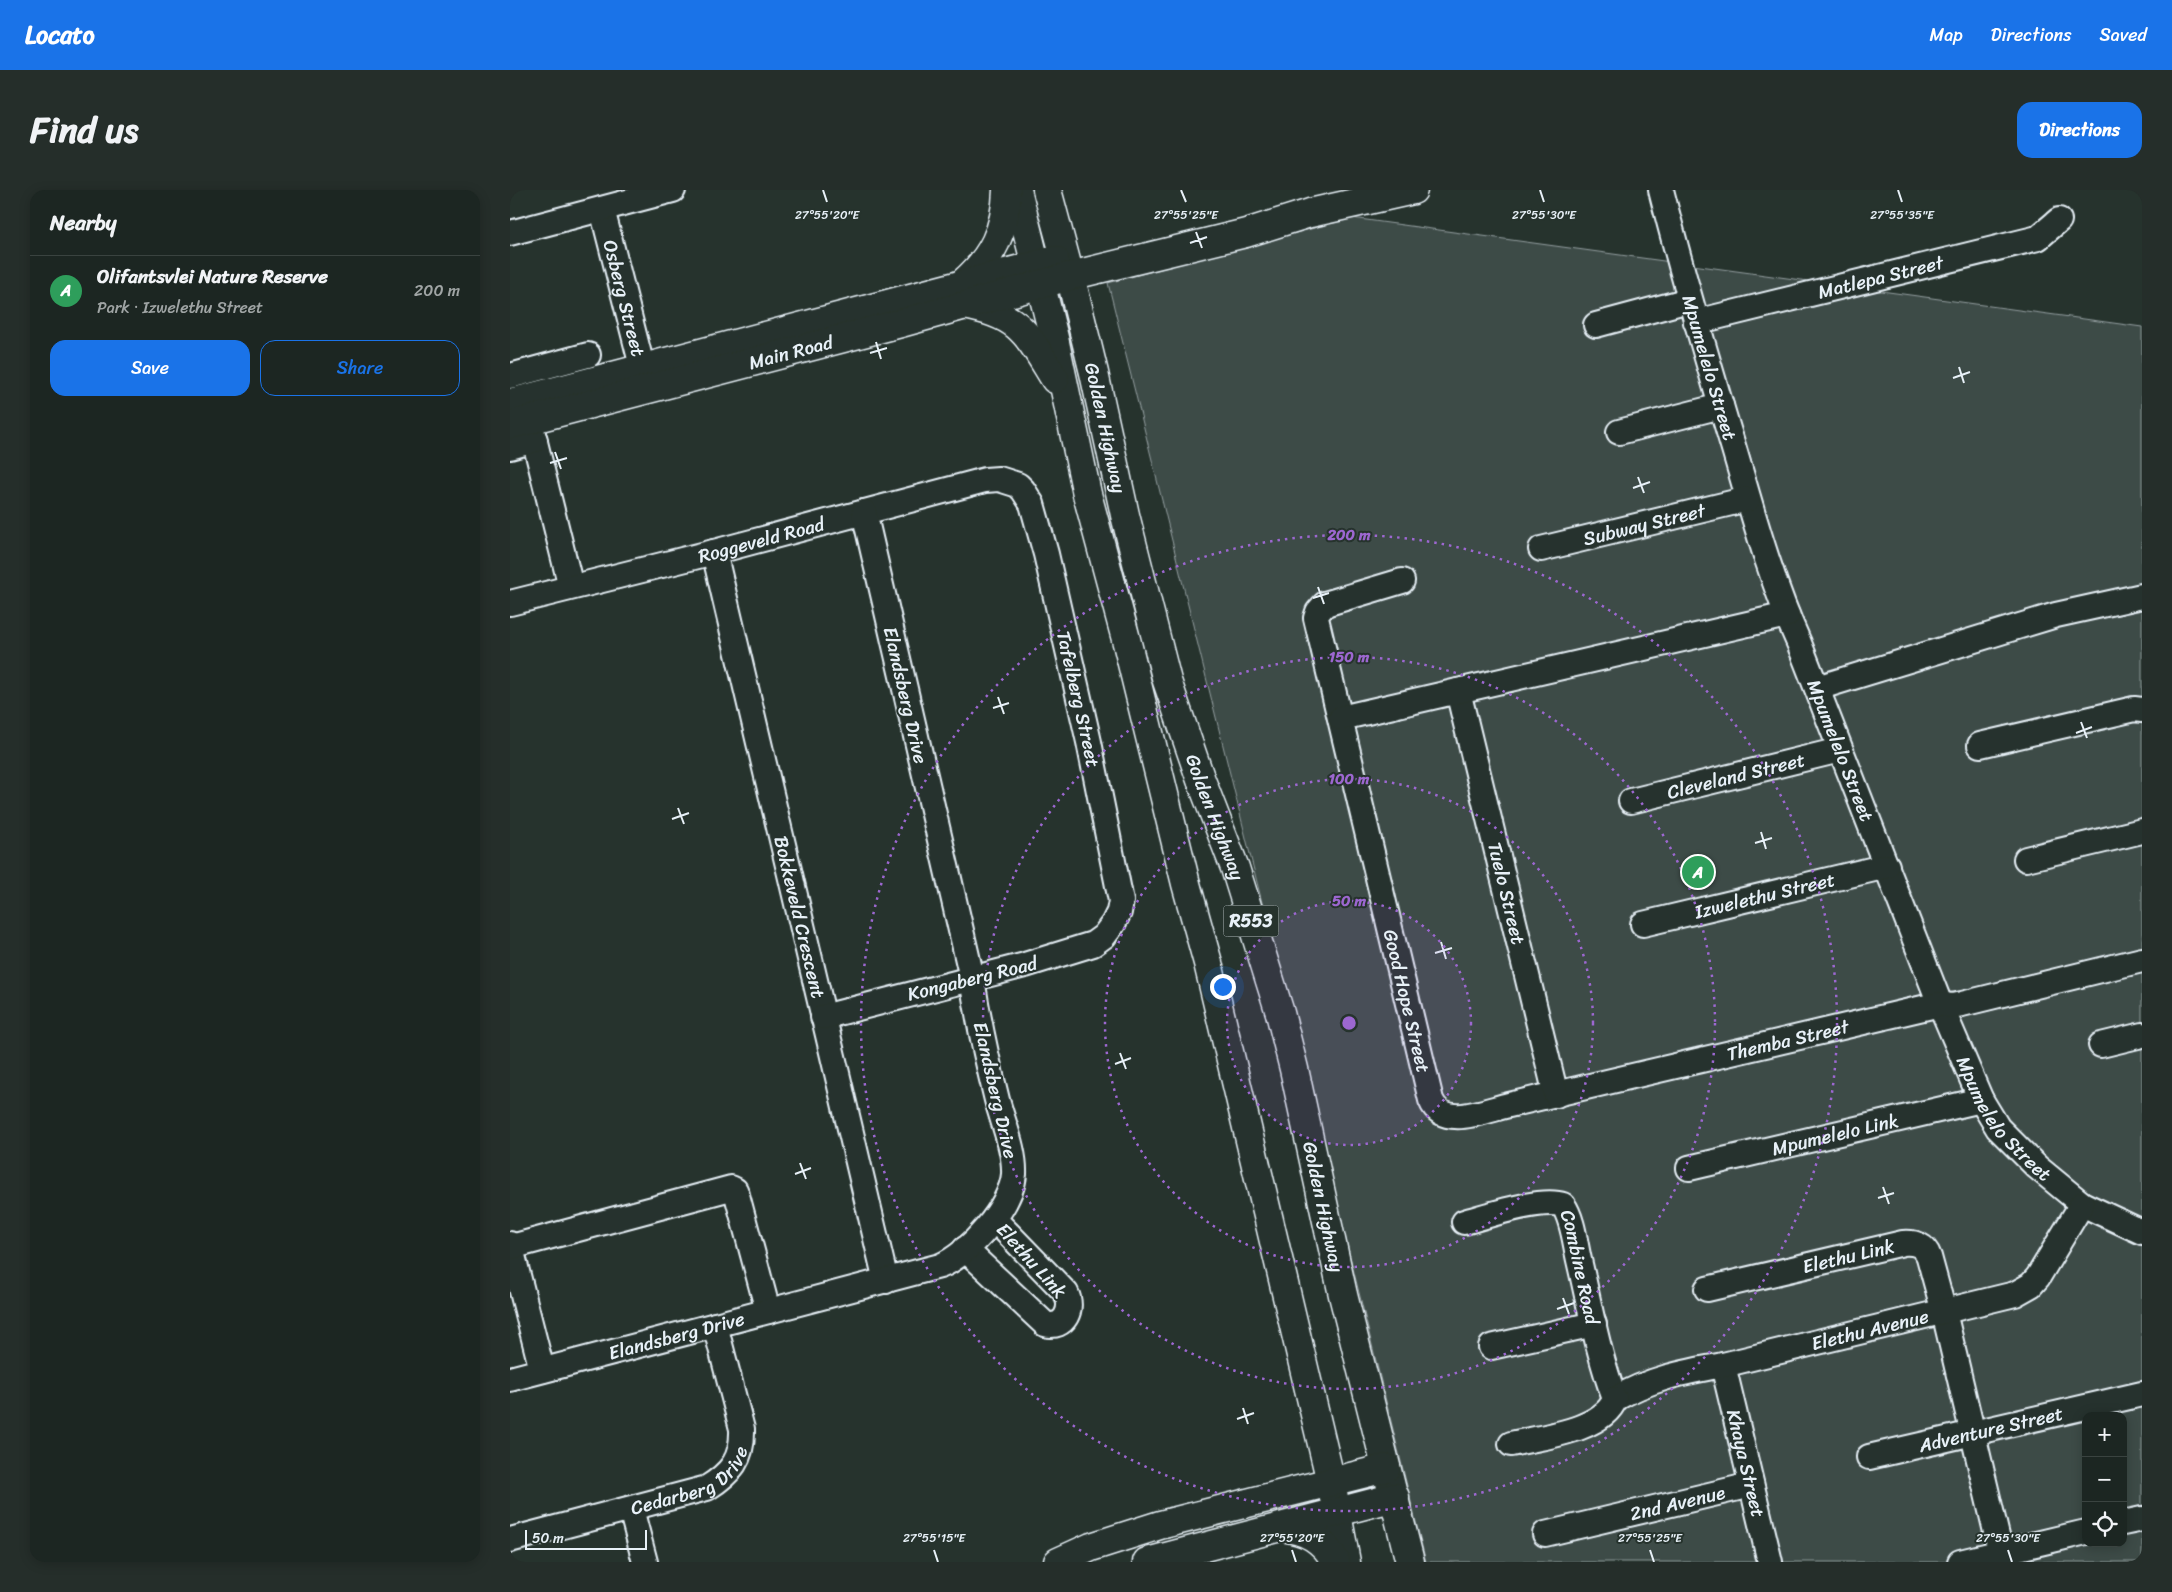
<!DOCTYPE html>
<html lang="en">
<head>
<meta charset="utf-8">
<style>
  body { margin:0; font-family:Sriracha,sans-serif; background:#252e2a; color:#f1f3f6 }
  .controls { position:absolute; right:15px; bottom:15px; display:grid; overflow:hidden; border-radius:10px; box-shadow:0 2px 12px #0003 }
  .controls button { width:45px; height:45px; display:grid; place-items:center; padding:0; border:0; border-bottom:1px solid #3a4340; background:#1c2622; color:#f1f3f6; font:25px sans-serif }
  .scale { position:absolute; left:15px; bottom:12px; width:122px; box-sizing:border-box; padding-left:5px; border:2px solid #e8f1f8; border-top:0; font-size:14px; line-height:18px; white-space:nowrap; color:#e8f1f8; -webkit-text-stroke:4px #26332d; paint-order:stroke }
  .you { position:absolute; left:712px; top:796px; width:18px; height:18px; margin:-12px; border:4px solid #fff; border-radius:50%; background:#1a73e8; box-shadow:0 0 0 8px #1a73e833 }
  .badge { display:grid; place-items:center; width:32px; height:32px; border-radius:50%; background:#1a73e8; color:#fff; font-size:16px; font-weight:700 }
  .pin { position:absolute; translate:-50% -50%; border:2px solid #fff; box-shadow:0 1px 5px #0006 }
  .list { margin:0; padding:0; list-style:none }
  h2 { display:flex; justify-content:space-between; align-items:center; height:65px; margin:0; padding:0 20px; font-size:21px }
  h2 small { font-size:16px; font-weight:400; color:#a0a5a5 }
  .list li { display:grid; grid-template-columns:32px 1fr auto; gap:15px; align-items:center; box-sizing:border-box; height:70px; padding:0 20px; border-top:1px solid #3a4340 }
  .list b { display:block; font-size:19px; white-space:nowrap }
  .list p { margin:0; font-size:16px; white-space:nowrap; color:#a0a5a5 }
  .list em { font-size:16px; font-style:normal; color:#a0a5a5 }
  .actions { display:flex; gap:10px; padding:15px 20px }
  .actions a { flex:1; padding:11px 0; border:1px solid #1a73e8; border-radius:15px; text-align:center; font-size:18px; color:#1a73e8 }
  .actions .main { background:#1a73e8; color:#fff }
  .icon { flex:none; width:28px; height:28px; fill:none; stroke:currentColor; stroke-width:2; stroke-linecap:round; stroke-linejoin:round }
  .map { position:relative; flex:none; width:1632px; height:1372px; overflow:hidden; border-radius:15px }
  header { display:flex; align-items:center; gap:30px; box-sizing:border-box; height:70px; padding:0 25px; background:#1a73e8; color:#fff }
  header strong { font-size:24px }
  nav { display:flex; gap:28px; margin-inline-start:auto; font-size:18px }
  .intro { display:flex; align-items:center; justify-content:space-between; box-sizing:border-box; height:120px; padding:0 30px }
  h1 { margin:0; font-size:35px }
  .button { padding:12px 22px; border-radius:15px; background:#1a73e8; color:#fff; font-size:18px; font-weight:700 }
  main { display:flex; gap:30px; padding:0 30px }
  aside { flex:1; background:#1c2622; border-radius:15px; box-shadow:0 2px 12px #0003 }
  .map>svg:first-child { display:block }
  .green { fill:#3e4b47; stroke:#939ea0; fill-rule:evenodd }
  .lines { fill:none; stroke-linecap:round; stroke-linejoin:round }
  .minor-casing { stroke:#e8f1f8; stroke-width:28 }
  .major-casing { stroke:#e8f1f8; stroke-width:31 }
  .highway-casing { stroke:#e8f1f8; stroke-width:31 }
  .minor { stroke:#26332d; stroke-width:24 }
  .major { stroke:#26332d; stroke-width:28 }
  .highway { stroke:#26332d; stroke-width:28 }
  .ticks { fill:none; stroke:#e8f1f8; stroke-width:2 }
  .ring { fill:none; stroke:#9c67d0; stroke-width:2.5; stroke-dasharray:2.5 5 }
  .labels { text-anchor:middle; stroke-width:4; stroke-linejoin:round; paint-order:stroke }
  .shield { fill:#26332d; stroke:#aeb8bb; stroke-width:1 }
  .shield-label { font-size:18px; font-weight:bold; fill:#e8f1f8 }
  .street-label { font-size:19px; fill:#e8f1f8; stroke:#26332d }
  .ticks-label { font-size:12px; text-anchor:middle; fill:#e8f1f8; stroke:#26332d; stroke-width:4; stroke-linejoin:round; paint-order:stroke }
  .centre { fill:#9c67d0; stroke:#26332d; stroke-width:2.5 }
  .ring-label { font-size:15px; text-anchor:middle; font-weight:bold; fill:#9c67d0; stroke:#26332d; stroke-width:4; stroke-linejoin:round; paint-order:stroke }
</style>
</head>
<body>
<header>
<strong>Locato</strong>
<nav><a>Map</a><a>Directions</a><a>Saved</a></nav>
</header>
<div class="intro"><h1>Find us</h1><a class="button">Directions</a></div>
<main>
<aside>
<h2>Nearby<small></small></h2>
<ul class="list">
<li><span class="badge" style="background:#2e9e5b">A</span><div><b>Olifantsvlei Nature Reserve</b><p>Park · Izwelethu Street</p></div><em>200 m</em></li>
</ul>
<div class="actions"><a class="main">Save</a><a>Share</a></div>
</aside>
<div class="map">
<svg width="1632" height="1372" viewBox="0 0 1632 1372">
  <rect width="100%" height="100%" fill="#26332d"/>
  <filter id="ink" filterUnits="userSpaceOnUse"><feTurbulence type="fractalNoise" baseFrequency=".02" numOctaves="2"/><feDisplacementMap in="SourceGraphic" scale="10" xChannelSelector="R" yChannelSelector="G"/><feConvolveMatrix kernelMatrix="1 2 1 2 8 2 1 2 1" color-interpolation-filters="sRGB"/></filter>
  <g filter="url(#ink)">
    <!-- green -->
    <path class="green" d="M 842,28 L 1632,137 L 1632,1372 L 916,1372 L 598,93 ZM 1576,1226 L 1613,1226 L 1613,1353 L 1576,1353 Z"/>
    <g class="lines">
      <!-- minor casing -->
      <g class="minor-casing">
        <g id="minor">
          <path id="s1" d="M 1151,0 C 1173,87 1198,173 1224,259 C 1243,324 1261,391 1289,453 L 1430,814 L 1471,910 L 1488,938 L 1527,977 L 1572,1014 L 1632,1042"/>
          <path id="s2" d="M 92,19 L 137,196"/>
          <path d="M 0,43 L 163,0"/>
          <path id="s3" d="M 1186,132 L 1528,48 L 1549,30"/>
          <path d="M 1086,135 L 1179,110"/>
          <path d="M 0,186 L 78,165"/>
          <path d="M 15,212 L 61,397"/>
          <path d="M 1109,242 L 1211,216"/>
          <path d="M 0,257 L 25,250"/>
          <path id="s4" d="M 1031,359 L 1238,309"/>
          <path id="s5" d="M 204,362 L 376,1091"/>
          <path id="s6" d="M 892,391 L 815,414 L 808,422 L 806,428 L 921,910 C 933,940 976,920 999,915 L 1430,814 L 1442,816 L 1452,814 L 1632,770"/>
          <path id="s7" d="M 0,413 L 204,362 L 475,290 L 489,289 L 508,295 L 513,300 L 522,314 L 536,364 L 579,552 L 611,711 L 609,722 L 603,734 L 594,746 L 583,754 L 515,775 L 313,827"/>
          <path d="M 1307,498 L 1546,425 L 1632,406"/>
          <path id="s8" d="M 948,501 L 1046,905"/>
          <path d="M 831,528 L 1277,425"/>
          <path d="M 1470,555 L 1624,519 L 1632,520"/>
          <path id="s9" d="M 1121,611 L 1330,560"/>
          <path d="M 1516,669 L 1632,641"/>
          <path id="s10" d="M 1133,734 L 1377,676"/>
          <path d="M 1591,855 L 1632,845"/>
          <path id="s11" d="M 1179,978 L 1471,910"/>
          <path id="s12" d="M 954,1032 C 977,1026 1032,1007 1053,1015 C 1063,1029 1065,1053 1069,1070 C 1080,1117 1088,1164 1105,1209"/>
          <path d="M 0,1054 L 32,1180"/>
          <path d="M 1,1057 L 221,998 L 225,1000 L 227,1005 L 258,1121"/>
          <path d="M 455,1059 L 535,1134 C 555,1140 564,1118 556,1103 L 484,1029"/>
          <path id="s13" d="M 1197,1099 L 1393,1053 C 1405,1052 1415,1055 1419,1067 L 1434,1122 L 1491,1363"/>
          <path d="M 981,1157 L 1084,1134"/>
          <path id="s14" d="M 1213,1175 L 1260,1372"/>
          <path id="s15" d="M 0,1189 L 430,1076 C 459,1065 502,1015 504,984 C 505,960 493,933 487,910 C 477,870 468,829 462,788 L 354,322"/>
          <path id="s16" d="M 1105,1209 C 1139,1189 1174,1182 1213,1175 L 1505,1104 L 1521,1095 L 1528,1087 L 1572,1014"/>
          <path d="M 1001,1254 C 1030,1247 1093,1241 1105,1209"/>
          <path id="s17" d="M 1359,1267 L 1632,1204"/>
          <path d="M 121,1319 L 135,1372"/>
          <path d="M 1613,1333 L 1632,1329"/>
          <path id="s18" d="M 1035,1344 L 1241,1295"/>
          <path id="s19" d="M 0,1350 L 197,1298 C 221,1283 233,1269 232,1239 L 205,1135"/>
          <path d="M 1450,1372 L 1576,1342"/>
        </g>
      </g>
      <!-- major casing -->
      <g class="major-casing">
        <g id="major">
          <path d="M 507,0 L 544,148 L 577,304 L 617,453 L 676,694 L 698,773 L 821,1292 L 836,1372"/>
          <path id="s20" d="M 537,0 L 563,97 L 584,183 L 615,325 L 657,491 L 691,590 L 725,678 L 770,823 L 784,879 L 833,1105 L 900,1372"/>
          <path d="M 453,93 C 482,68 496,40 497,0"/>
          <path d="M 454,115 C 511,125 517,144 545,189"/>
          <path d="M 0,213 L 545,70"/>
          <path id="s21" d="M 0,235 L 391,133 L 560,86 L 736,43 L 800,23 L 903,0"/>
        </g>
      </g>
      <!-- highway casing -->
      <g class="highway-casing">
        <path id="highway" d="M 771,1337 C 797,1340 813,1349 826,1372
          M 548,1372 L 581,1357 L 650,1335 L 876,1278
          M 637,1372 L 885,1307"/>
      </g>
      <!-- minor -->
      <use href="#minor" class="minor"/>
      <!-- major -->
      <use href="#major" class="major"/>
      <!-- highway -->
      <use href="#highway" class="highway"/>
    </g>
  </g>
  <!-- ticks -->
  <path class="ticks" d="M 313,0 L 317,12M 671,0 L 676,12M 1030,0 L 1034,12M 1388,0 L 1392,12M 686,42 L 692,58M 680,53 L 697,47M 366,152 L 371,169M 360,163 L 377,158M 1449,177 L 1454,193M 1443,188 L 1460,182M 45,262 L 51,279M 40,273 L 57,268M 1128,287 L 1134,303M 1123,298 L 1140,292M 808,397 L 814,414M 803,408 L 819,403M 488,507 L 494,524M 483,518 L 499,513M 1571,532 L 1577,548M 1566,543 L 1582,537M 168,618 L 174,634M 162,629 L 179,623M 1251,642 L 1256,659M 1245,653 L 1262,648M 931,752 L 936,769M 925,763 L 942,758M 610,863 L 616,879M 605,874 L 621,868M 290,973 L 296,989M 285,984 L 301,978M 1373,997 L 1379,1014M 1368,1008 L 1384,1003M 1053,1108 L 1059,1124M 1047,1119 L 1064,1113M 733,1218 L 738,1234M 727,1229 L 744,1223M 424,1360 L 428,1372M 782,1360 L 786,1372M 1140,1360 L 1144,1372M 1498,1360 L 1502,1372"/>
  <!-- distance rings -->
  <circle cx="839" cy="833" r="122" fill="#9c67d0" fill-opacity=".12"/>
  <g class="ring">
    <circle cx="839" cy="833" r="122"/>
    <circle cx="839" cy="833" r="244"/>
    <circle cx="839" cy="833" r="366"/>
    <circle cx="839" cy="833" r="488"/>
  </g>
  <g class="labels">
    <!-- shield labels -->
    <rect class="shield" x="713.5" y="715.5" width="55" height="31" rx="4"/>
    <g class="shield-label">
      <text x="741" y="737">R553</text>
    </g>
    <!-- street labels -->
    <g class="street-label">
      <text dy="7" stroke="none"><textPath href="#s3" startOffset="190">Matlepa Street</textPath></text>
      <text dy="7" stroke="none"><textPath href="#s2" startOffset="92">Osberg Street</textPath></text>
      <text dy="7" stroke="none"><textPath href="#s21" startOffset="290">Main Road</textPath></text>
      <text dy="7" stroke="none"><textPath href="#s1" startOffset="184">Mpumelelo Street</textPath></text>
      <text dy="7" stroke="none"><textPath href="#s20" startOffset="245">Golden Highway</textPath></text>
      <text dy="7" stroke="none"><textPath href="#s4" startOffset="106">Subway Street</textPath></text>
      <text dy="7" stroke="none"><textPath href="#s7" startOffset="259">Roggeveld Road</textPath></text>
      <text transform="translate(396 505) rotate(77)" y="7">Elandsberg Drive</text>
      <text dy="7" stroke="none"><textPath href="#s7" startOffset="749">Tafelberg Street</textPath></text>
      <text dy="7" stroke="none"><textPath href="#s1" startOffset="589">Mpumelelo Street</textPath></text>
      <text dy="7" stroke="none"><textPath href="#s9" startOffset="108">Cleveland Street</textPath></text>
      <text dy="7" stroke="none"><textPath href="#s20" startOffset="650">Golden Highway</textPath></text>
      <text dy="7" stroke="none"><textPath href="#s8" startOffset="208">Tuelo Street</textPath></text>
      <text dy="7" stroke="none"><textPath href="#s10" startOffset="125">Izwelethu Street</textPath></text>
      <text dy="7" stroke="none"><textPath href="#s5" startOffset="375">Bokkeveld Crescent</textPath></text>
      <text transform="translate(462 788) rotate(-14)" y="7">Kongaberg Road</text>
      <text dy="7" stroke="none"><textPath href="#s6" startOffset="491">Good Hope Street</textPath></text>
      <text dy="7" stroke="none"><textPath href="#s6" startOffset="965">Themba Street</textPath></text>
      <text transform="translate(486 900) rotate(77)" y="7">Elandsberg Drive</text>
      <text dy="7" stroke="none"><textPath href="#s1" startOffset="994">Mpumelelo Street</textPath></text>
      <text dy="7" stroke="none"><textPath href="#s11" startOffset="150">Mpumelelo Link</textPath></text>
      <text dy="7" stroke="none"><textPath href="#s20" startOffset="1055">Golden Highway</textPath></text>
      <text dy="7" stroke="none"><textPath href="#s13" startOffset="145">Elethu Link</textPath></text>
      <text transform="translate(522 1070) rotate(48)" y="7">Elethu Link</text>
      <text dy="7" stroke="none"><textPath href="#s12" startOffset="166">Combine Road</textPath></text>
      <text dy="7" stroke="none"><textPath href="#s16" startOffset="265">Elethu Avenue</textPath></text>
      <text dy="7" stroke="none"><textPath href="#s15" startOffset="172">Elandsberg Drive</textPath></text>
      <text dy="7" stroke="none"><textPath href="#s17" startOffset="125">Adventure Street</textPath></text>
      <text dy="7" stroke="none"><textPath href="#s14" startOffset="101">Khaya Street</textPath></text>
      <text dy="7" stroke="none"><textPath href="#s19" startOffset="192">Cedarberg Drive</textPath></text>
      <text dy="7" stroke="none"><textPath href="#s18" startOffset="136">2nd Avenue</textPath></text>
    </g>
  </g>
  <g class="ticks-label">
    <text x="317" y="29">27°55'20"E</text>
    <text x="676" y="29">27°55'25"E</text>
    <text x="1034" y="29">27°55'30"E</text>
    <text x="1392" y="29">27°55'35"E</text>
    <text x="424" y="1352">27°55'15"E</text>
    <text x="782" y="1352">27°55'20"E</text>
    <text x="1140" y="1352">27°55'25"E</text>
    <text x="1498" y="1352">27°55'30"E</text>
  </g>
  <circle cx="839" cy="833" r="8" class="centre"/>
  <g class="ring-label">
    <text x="839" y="350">200 m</text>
    <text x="839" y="472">150 m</text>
    <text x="839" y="594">100 m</text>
    <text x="839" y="716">50 m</text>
  </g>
</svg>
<div class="controls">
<button>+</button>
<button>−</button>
<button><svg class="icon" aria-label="locate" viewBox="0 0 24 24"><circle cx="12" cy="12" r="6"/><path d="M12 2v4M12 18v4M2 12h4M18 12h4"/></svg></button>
</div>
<div class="scale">50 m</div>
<div class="you"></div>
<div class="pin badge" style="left:1188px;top:682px;background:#2e9e5b">A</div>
</div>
</main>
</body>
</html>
